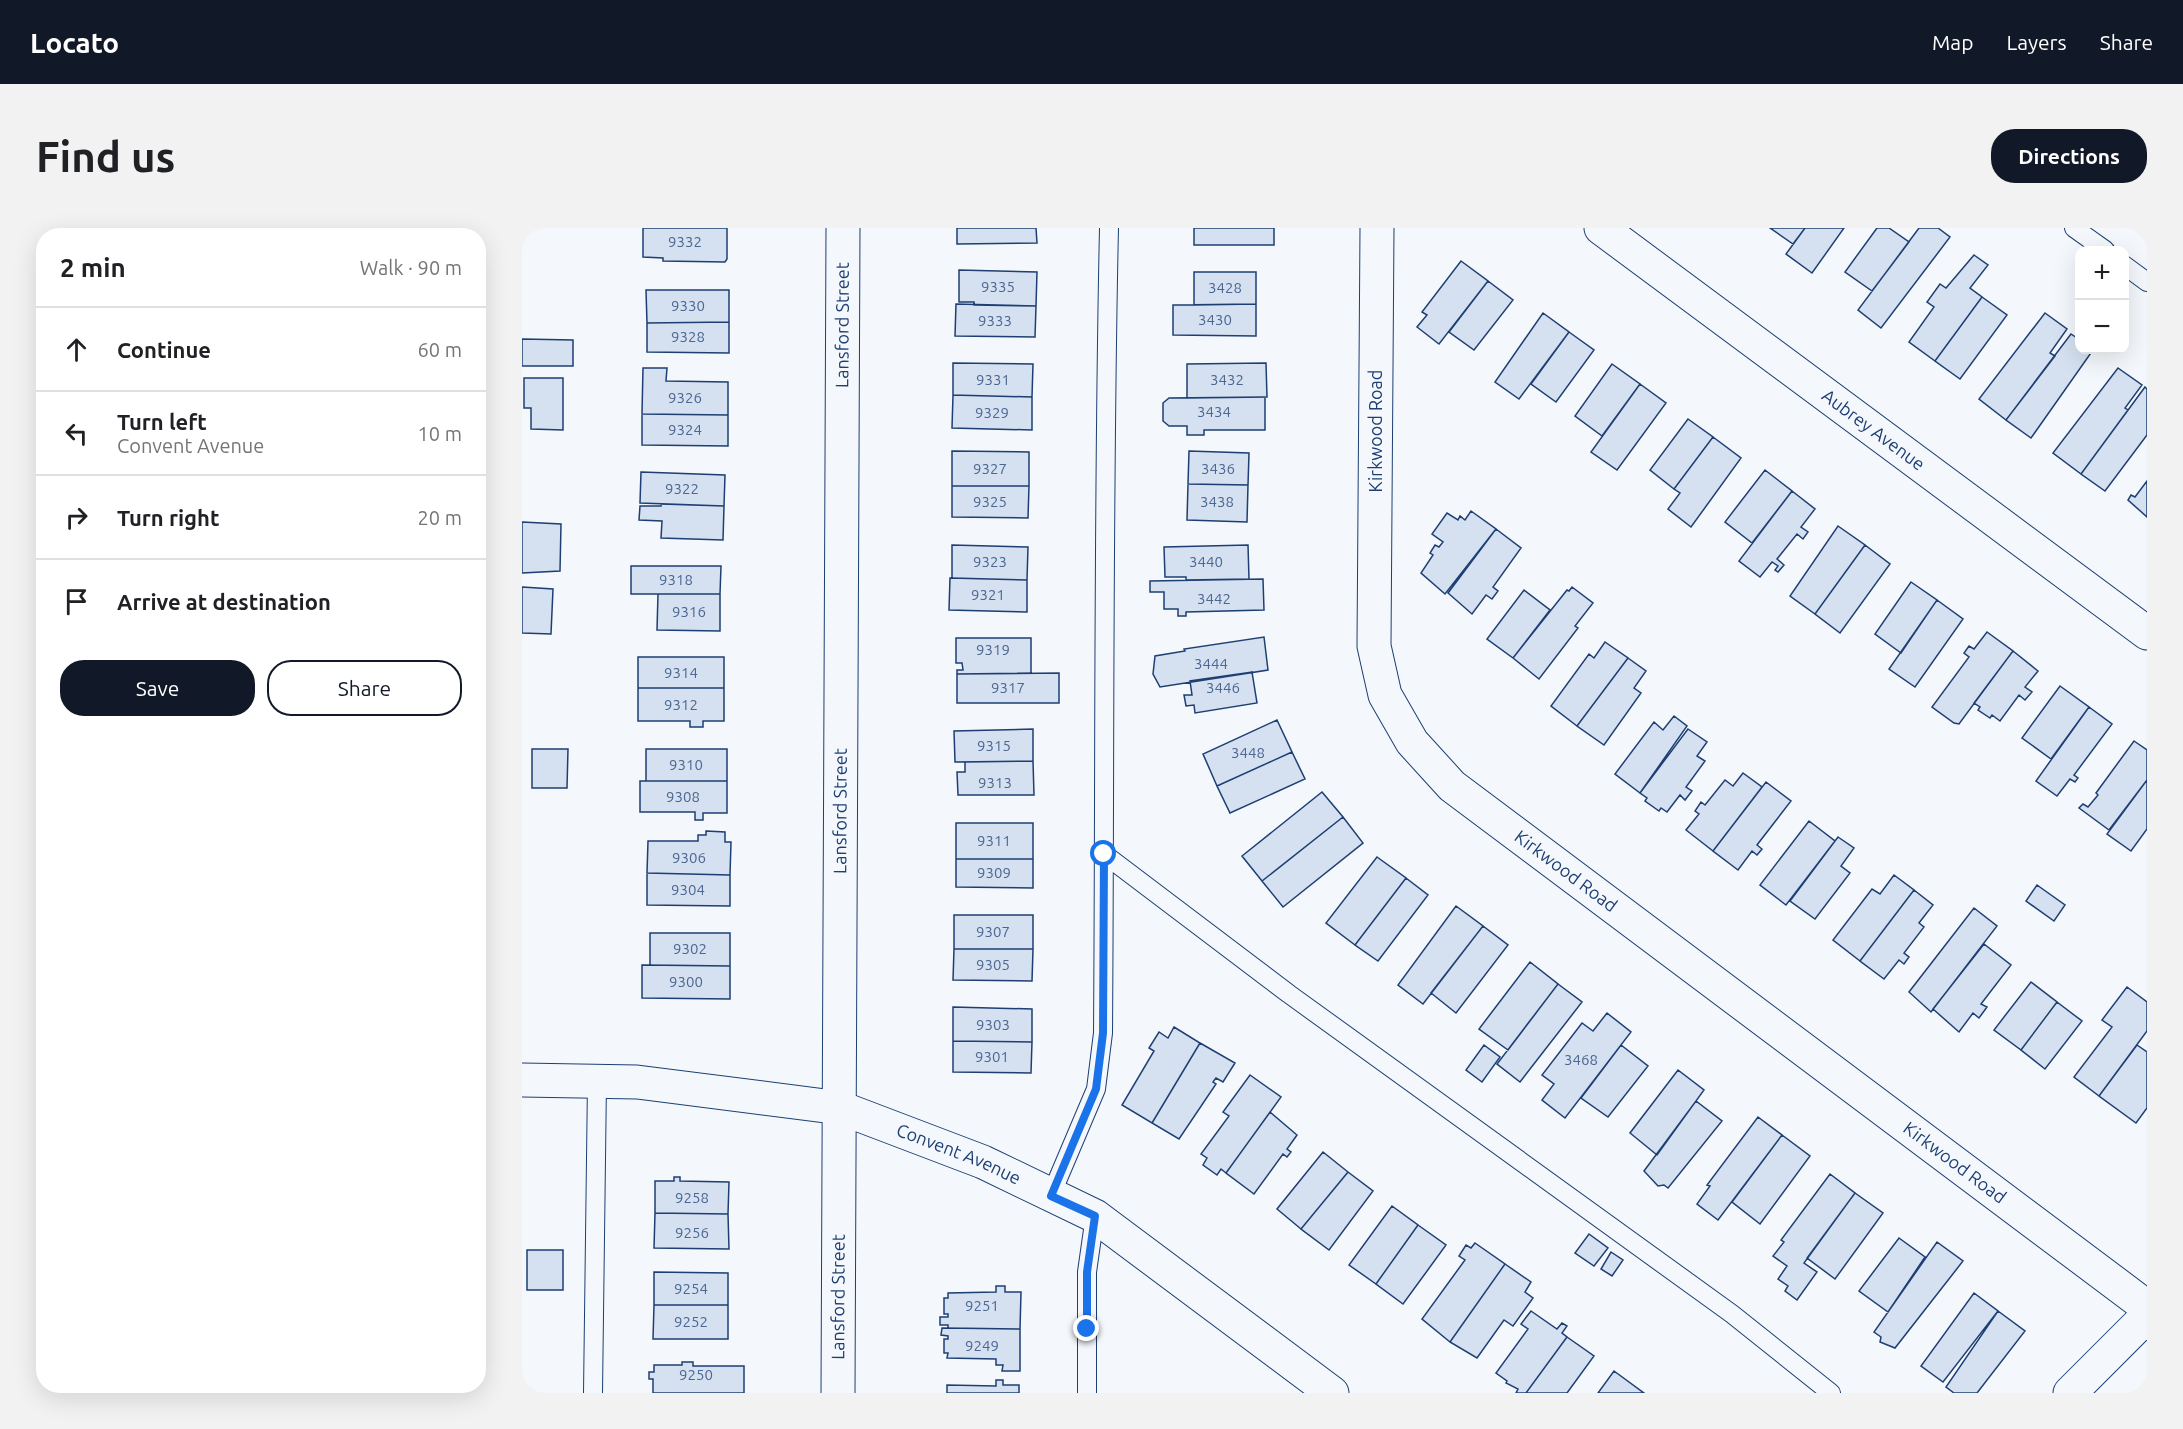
<!DOCTYPE html>
<html lang="en">
<head>
<meta charset="utf-8">
<style>
  body { margin:0; font-family:Ubuntu,sans-serif; background:#f2f2f2; color:#202124 }
  .controls { position:absolute; right:18px; top:18px; display:grid; overflow:hidden; border-radius:12px; box-shadow:0 6px 24px #0002 }
  .controls button { width:54px; height:54px; display:grid; place-items:center; padding:0; border:0; border-bottom:2px solid #e0e0e0; background:#fff; color:#202124; font:30px sans-serif }
  .stop { position:absolute; width:18px; height:18px; margin:-14px; border:4px solid #1a73e8; border-radius:50%; background:#fff }
  .stop.end { background:#1a73e8; border-color:#fff; box-shadow:0 2px 6px #0008 }
  .list { margin:0; padding:0; list-style:none }
  h2 { display:flex; justify-content:space-between; align-items:center; height:78px; margin:0; padding:0 24px; font-size:26px }
  h2 small { font-size:20px; font-weight:400; color:#757577 }
  .list li { display:grid; grid-template-columns:39px 1fr auto; gap:18px; align-items:center; box-sizing:border-box; height:84px; padding:0 24px; border-top:2px solid #e0e0e0 }
  .list b { display:block; font-size:22px; white-space:nowrap }
  .list p { margin:0; font-size:20px; white-space:nowrap; color:#757577 }
  .list em { font-size:20px; font-style:normal; color:#757577 }
  .actions { display:flex; gap:12px; padding:18px 24px }
  .actions a { flex:1; padding:14px 0; border:2px solid #111827; border-radius:24px; text-align:center; font-size:21px; color:#111827 }
  .actions .main { background:#111827; color:#fff }
  .icon { flex:none; width:33px; height:33px; fill:none; stroke:currentColor; stroke-width:2; stroke-linecap:round; stroke-linejoin:round }
  .map { position:relative; flex:none; width:1625px; height:1165px; overflow:hidden; border-radius:24px }
  header { display:flex; align-items:center; gap:36px; box-sizing:border-box; height:84px; padding:0 30px; background:#111827; color:#fff }
  header strong { font-size:28px }
  nav { display:flex; gap:33px; margin-inline-start:auto; font-size:21px }
  .intro { display:flex; align-items:center; justify-content:space-between; box-sizing:border-box; height:144px; padding:0 36px }
  h1 { margin:0; font-size:42px }
  .button { padding:15px 27px; border-radius:24px; background:#111827; color:#fff; font-size:21px; font-weight:700 }
  main { display:flex; gap:36px; padding:0 36px }
  aside { flex:1; background:#fff; border-radius:24px; box-shadow:0 6px 24px #0002 }
  .map>svg:first-child { display:block }
  .building { fill:#d5e0f0; stroke:#1d3f73; stroke-width:1.5 }
  .lines { fill:none; stroke-linecap:round; stroke-linejoin:round }
  .lane-casing { stroke:#1d3f73; stroke-width:20 }
  .street-casing { stroke:#1d3f73; stroke-width:35 }
  .lane { stroke:#f4f7fb; stroke-width:18 }
  .street { stroke:#f4f7fb; stroke-width:33 }
  .route { stroke:#1a73e8; stroke-width:8 }
  .labels { text-anchor:middle; stroke-width:4.5; stroke-linejoin:round; paint-order:stroke }
  .number-label { font-size:15px; fill:#4b6792 }
  .street-label { font-size:18px; fill:#1d3f73; stroke:#f4f7fb }
</style>
</head>
<body>
<header>
<strong>Locato</strong>
<nav><a>Map</a><a>Layers</a><a>Share</a></nav>
</header>
<div class="intro"><h1>Find us</h1><a class="button">Directions</a></div>
<main>
<aside>
<h2>2 min<small>Walk · 90 m</small></h2>
<ul class="list">
<li><svg class="icon" aria-label="ahead" viewBox="0 0 24 24"><path d="M12 20V5M6 11l6-6 6 6"/></svg><div><b>Continue</b></div><em>60 m</em></li>
<li><svg class="icon" aria-label="left" viewBox="0 0 24 24"><path d="M17 20v-9H6M10 6l-5 5 5 5"/></svg><div><b>Turn left</b><p>Convent Avenue</p></div><em>10 m</em></li>
<li><svg class="icon" aria-label="right" viewBox="0 0 24 24"><path d="M7 20v-9h11M14 6l5 5-5 5"/></svg><div><b>Turn right</b></div><em>20 m</em></li>
<li><svg class="icon" aria-label="arrive" viewBox="0 0 24 24"><path d="M6 21V4h12l-3 4 3 4H6"/></svg><div><b>Arrive at destination</b></div></li>
</ul>
<div class="actions"><a class="main">Save</a><a>Share</a></div>
</aside>
<div class="map">
<svg width="1625" height="1165" viewBox="0 0 1625 1165">
  <rect width="100%" height="100%" fill="#f4f7fb"/>
  <!-- building -->
  <path class="building" d="M 121,0 L 205,0 L 205,31 L 203,34 L 141,33 L 141,30 L 121,29 Z
    M 435,0 L 514,0 L 515,15 L 435,16 Z
    M 672,0 L 752,0 L 752,17 L 672,17 Z
    M 1248,0 L 1283,0 L 1271,16 Z
    M 1283,0 L 1322,0 L 1290,45 L 1264,26 Z
    M 1355,0 L 1367,0 L 1387,14 L 1350,63 L 1323,44 Z
    M 1397,0 L 1416,0 L 1428,9 L 1359,100 L 1336,82 Z
    M 1452,27 L 1466,37 L 1448,60 L 1460,69 L 1413,133 L 1387,114 L 1412,79 L 1405,74 L 1418,56 L 1424,60 Z
    M 939,33 L 966,53 L 917,116 L 895,99 L 905,87 L 900,84 Z
    M 437,42 L 515,44 L 514,78 L 452,77 L 452,74 L 437,74 Z
    M 672,44 L 734,44 L 734,76 L 672,77 Z
    M 966,53 L 991,72 L 952,122 L 927,104 Z
    M 124,62 L 207,62 L 207,94 L 125,95 Z
    M 1460,69 L 1485,87 L 1438,151 L 1413,133 Z
    M 434,76 L 514,78 L 513,109 L 433,108 Z
    M 734,76 L 734,108 L 651,107 L 651,77 Z
    M 1021,85 L 1047,104 L 997,171 L 973,154 Z
    M 1523,85 L 1545,101 L 1528,125 L 1533,128 L 1484,192 L 1457,171 Z
    M 207,94 L 207,125 L 125,124 L 125,95 Z
    M 1047,104 L 1072,122 L 1034,174 L 1009,156 Z
    M 1549,106 L 1558,112 L 1558,122 L 1571,122 L 1509,210 L 1484,192 Z
    M 0,111 L 51,112 L 51,138 L 0,138 Z
    M 431,135 L 511,136 L 510,169 L 431,167 Z
    M 744,135 L 745,169 L 665,170 L 665,136 Z
    M 1090,136 L 1118,156 L 1080,208 L 1053,188 Z
    M 121,140 L 145,140 L 144,153 L 206,154 L 206,187 L 120,186 Z
    M 1596,140 L 1620,157 L 1603,180 L 1606,182 L 1559,246 L 1531,225 Z
    M 2,150 L 41,150 L 41,202 L 9,201 L 9,180 L 2,180 Z
    M 1118,156 L 1144,175 L 1095,242 L 1069,224 Z
    M 1623,159 L 1625,161 L 1625,207 L 1583,263 L 1559,246 Z
    M 431,167 L 510,169 L 510,202 L 430,200 Z
    M 743,169 L 743,202 L 682,202 L 682,207 L 665,207 L 665,198 L 647,198 L 641,193 L 641,175 L 647,170 Z
    M 120,186 L 206,187 L 206,218 L 120,217 Z
    M 1166,191 L 1191,209 L 1152,261 L 1128,242 Z
    M 1191,209 L 1219,230 L 1169,299 L 1146,281 L 1158,265 L 1152,261 Z
    M 430,223 L 507,224 L 507,258 L 430,258 Z
    M 667,223 L 727,225 L 726,257 L 666,256 Z
    M 1243,242 L 1270,263 L 1230,315 L 1203,294 Z
    M 119,244 L 203,247 L 202,278 L 118,275 Z
    M 1625,253 L 1625,289 L 1606,272 L 1609,267 L 1613,269 Z
    M 666,256 L 726,257 L 725,294 L 665,292 Z
    M 430,258 L 507,258 L 506,290 L 430,289 Z
    M 1270,263 L 1293,281 L 1279,299 L 1286,304 L 1281,311 L 1275,306 L 1255,331 L 1262,337 L 1256,344 L 1253,342 L 1256,338 L 1250,334 L 1238,349 L 1217,333 Z
    M 139,276 L 202,278 L 201,312 L 139,310 L 140,293 L 117,292 L 118,278 L 139,278 Z
    M 949,283 L 974,301 L 923,366 L 899,345 L 911,327 L 908,325 L 913,317 L 917,319 L 921,314 L 910,306 L 925,285 L 936,292 L 938,288 L 943,292 Z
    M 0,294 L 39,296 L 38,343 L 0,345 Z
    M 1316,298 L 1343,317 L 1293,386 L 1268,368 Z
    M 974,301 L 999,320 L 971,359 L 976,363 L 970,371 L 964,367 L 950,386 L 926,365 Z
    M 430,317 L 506,319 L 505,352 L 430,350 Z
    M 726,317 L 727,351 L 664,352 L 664,349 L 643,349 L 642,319 Z
    M 1343,317 L 1368,336 L 1318,405 L 1293,386 Z
    M 109,338 L 199,338 L 198,366 L 109,366 Z
    M 428,350 L 505,352 L 505,384 L 427,382 Z
    M 741,351 L 742,382 L 664,384 L 664,388 L 656,388 L 656,381 L 642,381 L 642,364 L 628,364 L 628,353 Z
    M 1389,354 L 1415,372 L 1379,425 L 1353,406 Z
    M 0,359 L 31,361 L 29,406 L 0,405 Z
    M 1050,359 L 1071,375 L 1053,398 L 1056,400 L 1017,451 L 991,430 L 1045,362 L 1047,363 Z
    M 1002,362 L 1028,382 L 991,430 L 965,411 Z
    M 136,366 L 198,366 L 198,403 L 135,402 Z
    M 1415,372 L 1441,391 L 1393,459 L 1367,441 Z
    M 1465,404 L 1491,423 L 1437,496 L 1432,495 L 1410,479 L 1447,429 L 1442,425 L 1447,418 L 1452,421 Z
    M 742,409 L 746,442 L 638,459 L 631,446 L 633,428 L 663,423 L 662,421 Z
    M 434,410 L 509,410 L 509,445 L 435,446 L 435,442 L 441,442 L 440,435 L 434,435 Z
    M 1083,414 L 1106,430 L 1055,498 L 1029,478 L 1067,426 L 1072,430 Z
    M 1491,423 L 1516,443 L 1503,459 L 1510,464 L 1503,472 L 1497,467 L 1478,493 L 1470,487 L 1468,490 L 1456,482 L 1458,479 L 1452,475 Z
    M 116,429 L 202,429 L 202,460 L 116,460 Z
    M 1106,430 L 1124,443 L 1112,460 L 1119,465 L 1082,517 L 1055,498 Z
    M 730,444 L 735,475 L 673,485 L 672,477 L 664,478 L 662,467 L 670,467 L 668,453 Z
    M 537,445 L 537,475 L 435,475 L 435,446 Z
    M 1538,458 L 1567,479 L 1529,531 L 1500,510 Z
    M 116,460 L 202,460 L 202,493 L 181,493 L 181,499 L 168,499 L 168,493 L 116,493 Z
    M 1567,479 L 1590,496 L 1552,547 L 1556,550 L 1553,554 L 1548,551 L 1535,568 L 1514,553 Z
    M 1152,488 L 1165,498 L 1118,565 L 1093,546 L 1132,494 L 1141,502 Z
    M 755,492 L 770,524 L 695,558 L 681,526 Z
    M 511,501 L 511,533 L 433,534 L 432,503 Z
    M 1166,501 L 1185,514 L 1175,528 L 1183,533 L 1164,559 L 1170,563 L 1163,572 L 1158,567 L 1145,584 L 1139,580 L 1137,583 L 1123,573 L 1125,570 L 1118,565 Z
    M 1612,513 L 1625,522 L 1625,552 L 1587,602 L 1557,580 L 1561,576 L 1566,579 L 1576,567 L 1574,565 Z
    M 10,521 L 46,521 L 45,560 L 10,560 Z
    M 124,521 L 205,521 L 205,553 L 124,553 Z
    M 770,524 L 783,551 L 708,585 L 695,558 Z
    M 511,533 L 512,567 L 436,567 L 435,544 L 443,544 L 443,534 Z
    M 1221,545 L 1240,559 L 1191,623 L 1164,602 L 1177,586 L 1173,583 L 1179,574 L 1183,577 L 1203,552 L 1211,558 Z
    M 1625,552 L 1625,601 L 1609,623 L 1585,606 Z
    M 118,553 L 205,553 L 205,585 L 181,585 L 181,592 L 173,592 L 173,584 L 118,584 Z
    M 1244,554 L 1269,573 L 1235,617 L 1240,621 L 1235,627 L 1230,623 L 1216,642 L 1191,623 Z
    M 800,564 L 821,589 L 740,653 L 720,628 Z
    M 821,589 L 841,615 L 761,679 L 740,653 Z
    M 1287,593 L 1313,613 L 1264,677 L 1238,657 Z
    M 434,595 L 511,595 L 511,631 L 434,631 Z
    M 184,603 L 203,604 L 203,614 L 209,614 L 208,647 L 125,645 L 126,613 L 176,613 L 176,607 L 184,607 Z
    M 1316,609 L 1332,620 L 1319,638 L 1328,645 L 1293,691 L 1268,673 Z
    M 855,629 L 884,650 L 833,717 L 804,695 Z
    M 434,631 L 511,631 L 511,660 L 434,659 Z
    M 125,645 L 208,647 L 208,678 L 125,677 Z
    M 1372,647 L 1392,662 L 1338,733 L 1311,712 L 1350,661 L 1358,666 Z
    M 884,650 L 906,667 L 856,733 L 833,717 Z
    M 1515,657 L 1543,677 L 1532,693 L 1504,673 Z
    M 1392,662 L 1411,677 L 1397,695 L 1402,699 L 1382,725 L 1387,729 L 1382,736 L 1377,732 L 1362,751 L 1338,733 Z
    M 934,678 L 961,698 L 901,776 L 876,757 Z
    M 1452,680 L 1475,698 L 1409,784 L 1387,764 Z
    M 432,687 L 511,687 L 511,721 L 432,721 Z
    M 961,698 L 986,717 L 934,785 L 909,765 Z
    M 128,705 L 208,705 L 208,738 L 128,737 Z
    M 1462,716 L 1489,737 L 1459,776 L 1465,779 L 1457,790 L 1451,785 L 1437,804 L 1411,781 Z
    M 432,721 L 511,721 L 510,753 L 431,752 Z
    M 1008,734 L 1036,756 L 986,822 L 957,801 Z
    M 120,737 L 208,738 L 208,771 L 120,770 Z
    M 1509,754 L 1535,774 L 1499,822 L 1472,802 Z
    M 1036,756 L 1060,774 L 998,854 L 975,836 Z
    M 1605,759 L 1625,774 L 1625,803 L 1577,868 L 1552,849 L 1590,799 L 1580,792 Z
    M 1535,774 L 1560,793 L 1523,841 L 1499,822 Z
    M 431,779 L 510,781 L 510,814 L 431,813 Z
    M 1085,785 L 1109,804 L 1043,890 L 1020,872 L 1032,856 L 1020,847 L 1060,795 L 1071,803 Z
    M 652,799 L 678,815 L 630,895 L 600,877 L 632,823 L 627,820 L 637,804 L 646,810 Z
    M 431,813 L 510,814 L 509,845 L 431,844 Z
    M 678,815 L 713,835 L 701,854 L 694,850 L 691,854 L 694,856 L 657,911 L 630,895 Z
    M 962,817 L 978,829 L 960,854 L 944,842 Z
    M 1099,817 L 1126,838 L 1086,889 L 1059,870 Z
    M 1615,817 L 1625,824 L 1625,880 L 1614,895 L 1577,868 Z
    M 1156,842 L 1182,862 L 1135,927 L 1108,905 Z
    M 728,847 L 759,869 L 704,945 L 699,941 L 695,947 L 681,937 L 685,930 L 679,926 L 707,888 L 701,884 Z
    M 1174,873 L 1200,893 L 1146,960 L 1142,957 L 1136,958 L 1122,943 Z
    M 748,884 L 775,907 L 765,921 L 769,924 L 765,929 L 761,926 L 732,966 L 704,945 Z
    M 1236,889 L 1260,907 L 1196,992 L 1175,976 L 1188,958 L 1185,957 Z
    M 1260,907 L 1288,928 L 1238,996 L 1210,974 Z
    M 801,924 L 826,944 L 779,1001 L 755,981 Z
    M 826,944 L 851,963 L 807,1022 L 779,1001 Z
    M 1308,946 L 1333,965 L 1282,1035 L 1295,1044 L 1275,1072 L 1263,1063 L 1266,1058 L 1256,1051 L 1265,1038 L 1251,1028 L 1262,1014 L 1259,1012 Z
    M 152,949 L 158,949 L 158,953 L 207,954 L 206,986 L 133,985 L 133,953 L 152,953 Z
    M 1333,965 L 1361,985 L 1313,1051 L 1285,1030 Z
    M 870,978 L 896,997 L 854,1056 L 827,1037 Z
    M 133,985 L 206,986 L 207,1021 L 132,1020 Z
    M 896,997 L 924,1017 L 881,1076 L 854,1056 Z
    M 1067,1006 L 1086,1020 L 1072,1038 L 1053,1025 Z
    M 1377,1010 L 1403,1029 L 1366,1084 L 1337,1063 Z
    M 1415,1014 L 1441,1033 L 1373,1120 L 1358,1114 L 1359,1109 L 1352,1104 Z
    M 953,1015 L 983,1036 L 928,1114 L 900,1091 L 943,1032 L 937,1028 L 944,1017 L 949,1020 Z
    M 5,1022 L 41,1022 L 41,1062 L 5,1062 Z
    M 1089,1024 L 1101,1032 L 1090,1048 L 1079,1041 Z
    M 983,1036 L 1009,1054 L 1003,1064 L 1011,1070 L 991,1098 L 982,1092 L 955,1130 L 928,1114 Z
    M 132,1044 L 206,1045 L 206,1077 L 132,1077 Z
    M 474,1058 L 483,1058 L 483,1064 L 499,1064 L 498,1101 L 426,1100 L 426,1097 L 418,1097 L 418,1089 L 426,1089 L 426,1086 L 422,1086 L 422,1070 L 426,1070 L 426,1065 L 474,1064 Z
    M 1452,1065 L 1476,1083 L 1421,1154 L 1399,1138 Z
    M 132,1077 L 206,1077 L 206,1111 L 131,1111 Z
    M 1009,1083 L 1035,1101 L 1040,1095 L 1045,1098 L 1040,1105 L 1045,1109 L 1004,1165 L 994,1165 L 996,1161 L 984,1155 L 985,1153 L 974,1145 L 1006,1101 L 999,1096 Z
    M 1476,1083 L 1503,1103 L 1455,1165 L 1432,1165 L 1424,1159 Z
    M 420,1100 L 498,1101 L 498,1143 L 480,1143 L 481,1137 L 474,1137 L 474,1131 L 425,1130 L 426,1125 L 422,1125 L 422,1111 L 426,1111 L 426,1108 L 419,1107 Z
    M 1045,1109 L 1072,1128 L 1045,1165 L 1004,1165 Z
    M 160,1134 L 171,1134 L 171,1138 L 222,1138 L 222,1165 L 131,1165 L 131,1151 L 127,1151 L 127,1144 L 132,1144 L 132,1137 L 160,1137 Z
    M 1092,1143 L 1122,1165 L 1076,1165 Z
    M 474,1152 L 481,1152 L 481,1157 L 497,1157 L 497,1165 L 425,1165 L 425,1157 L 474,1158 Z"/>
  <g class="lines">
    <!-- lane casing -->
    <g class="lane-casing">
      <path id="lane" d="M 1552,0 L 1583,22
        M 1602,37 L 1625,54
        M 582,626 L 767,766 L 1210,1086 L 1309,1165
        M 529,967 L 574,861 L 581,805 C 583,537 581,268 587,0
        M 71,1165 L 75,853
        M 565,1165 L 565,1044 L 573,988"/>
    </g>
    <!-- street casing -->
    <g class="street-casing">
      <g id="street">
        <path id="s1" d="M 855,0 L 852,418 L 863,467 L 890,514 L 930,558 L 1625,1079"/>
        <path id="s2" d="M 1079,0 L 1625,405"/>
        <path id="s3" d="M 0,852 L 115,854 L 319,880 L 461,934 L 573,988 L 810,1165"/>
        <path id="s4" d="M 316,1165 L 321,0"/>
        <path d="M 1548,1165 L 1625,1088"/>
      </g>
    </g>
    <!-- lane -->
    <use href="#lane" class="lane"/>
    <!-- street -->
    <use href="#street" class="street"/>
  </g>
  <g class="lines">
    <!-- route -->
    <path class="route" d="M 565,1101 L 565,1044 L 573,988 L 529,968 L 574,861 L 581,805 L 582,626"/>
  </g>
  <g class="labels">
    <!-- number labels -->
    <g class="number-label">
      <text x="163" y="19">9332</text>
      <text x="476" y="64">9335</text>
      <text x="703" y="65">3428</text>
      <text x="166" y="83">9330</text>
      <text x="693" y="97">3430</text>
      <text x="473" y="98">9333</text>
      <text x="166" y="114">9328</text>
      <text x="471" y="157">9331</text>
      <text x="705" y="157">3432</text>
      <text x="163" y="175">9326</text>
      <text x="692" y="189">3434</text>
      <text x="470" y="190">9329</text>
      <text x="163" y="207">9324</text>
      <text x="468" y="246">9327</text>
      <text x="696" y="246">3436</text>
      <text x="160" y="266">9322</text>
      <text x="468" y="279">9325</text>
      <text x="695" y="279">3438</text>
      <text x="468" y="339">9323</text>
      <text x="684" y="339">3440</text>
      <text x="154" y="357">9318</text>
      <text x="466" y="372">9321</text>
      <text x="692" y="376">3442</text>
      <text x="167" y="389">9316</text>
      <text x="471" y="427">9319</text>
      <text x="689" y="441">3444</text>
      <text x="159" y="450">9314</text>
      <text x="486" y="465">9317</text>
      <text x="701" y="465">3446</text>
      <text x="159" y="482">9312</text>
      <text x="472" y="523">9315</text>
      <text x="726" y="530">3448</text>
      <text x="164" y="542">9310</text>
      <text x="473" y="560">9313</text>
      <text x="161" y="574">9308</text>
      <text x="472" y="618">9311</text>
      <text x="167" y="635">9306</text>
      <text x="472" y="650">9309</text>
      <text x="166" y="667">9304</text>
      <text x="471" y="709">9307</text>
      <text x="168" y="726">9302</text>
      <text x="471" y="742">9305</text>
      <text x="164" y="759">9300</text>
      <text x="471" y="802">9303</text>
      <text x="470" y="834">9301</text>
      <text x="1059" y="837">3468</text>
      <text x="170" y="975">9258</text>
      <text x="170" y="1010">9256</text>
      <text x="169" y="1066">9254</text>
      <text x="460" y="1083">9251</text>
      <text x="169" y="1099">9252</text>
      <text x="460" y="1123">9249</text>
      <text x="174" y="1152">9250</text>
    </g>
    <!-- street labels -->
    <g class="street-label">
      <text dy="6" stroke="none"><textPath href="#s4" startOffset="1068">Lansford Street</textPath></text>
      <text dy="6" stroke="none"><textPath href="#s2" startOffset="339">Aubrey Avenue</textPath></text>
      <text transform="translate(854 203) rotate(-90)" y="6">Kirkwood Road</text>
      <text dy="6" stroke="none"><textPath href="#s4" startOffset="582">Lansford Street</textPath></text>
      <text dy="6" stroke="none"><textPath href="#s1" startOffset="724">Kirkwood Road</textPath></text>
      <text dy="6" stroke="none"><textPath href="#s3" startOffset="447">Convent Avenue</textPath></text>
      <text dy="6" stroke="none"><textPath href="#s1" startOffset="1210">Kirkwood Road</textPath></text>
      <text dy="6" stroke="none"><textPath href="#s4" startOffset="96">Lansford Street</textPath></text>
    </g>
  </g>
</svg>
<div class="controls">
<button>+</button>
<button>−</button>
</div>
<div class="stop" style="left:582px;top:626px"></div>
<div class="stop end" style="left:565px;top:1101px"></div>
</div>
</main>
</body>
</html>
